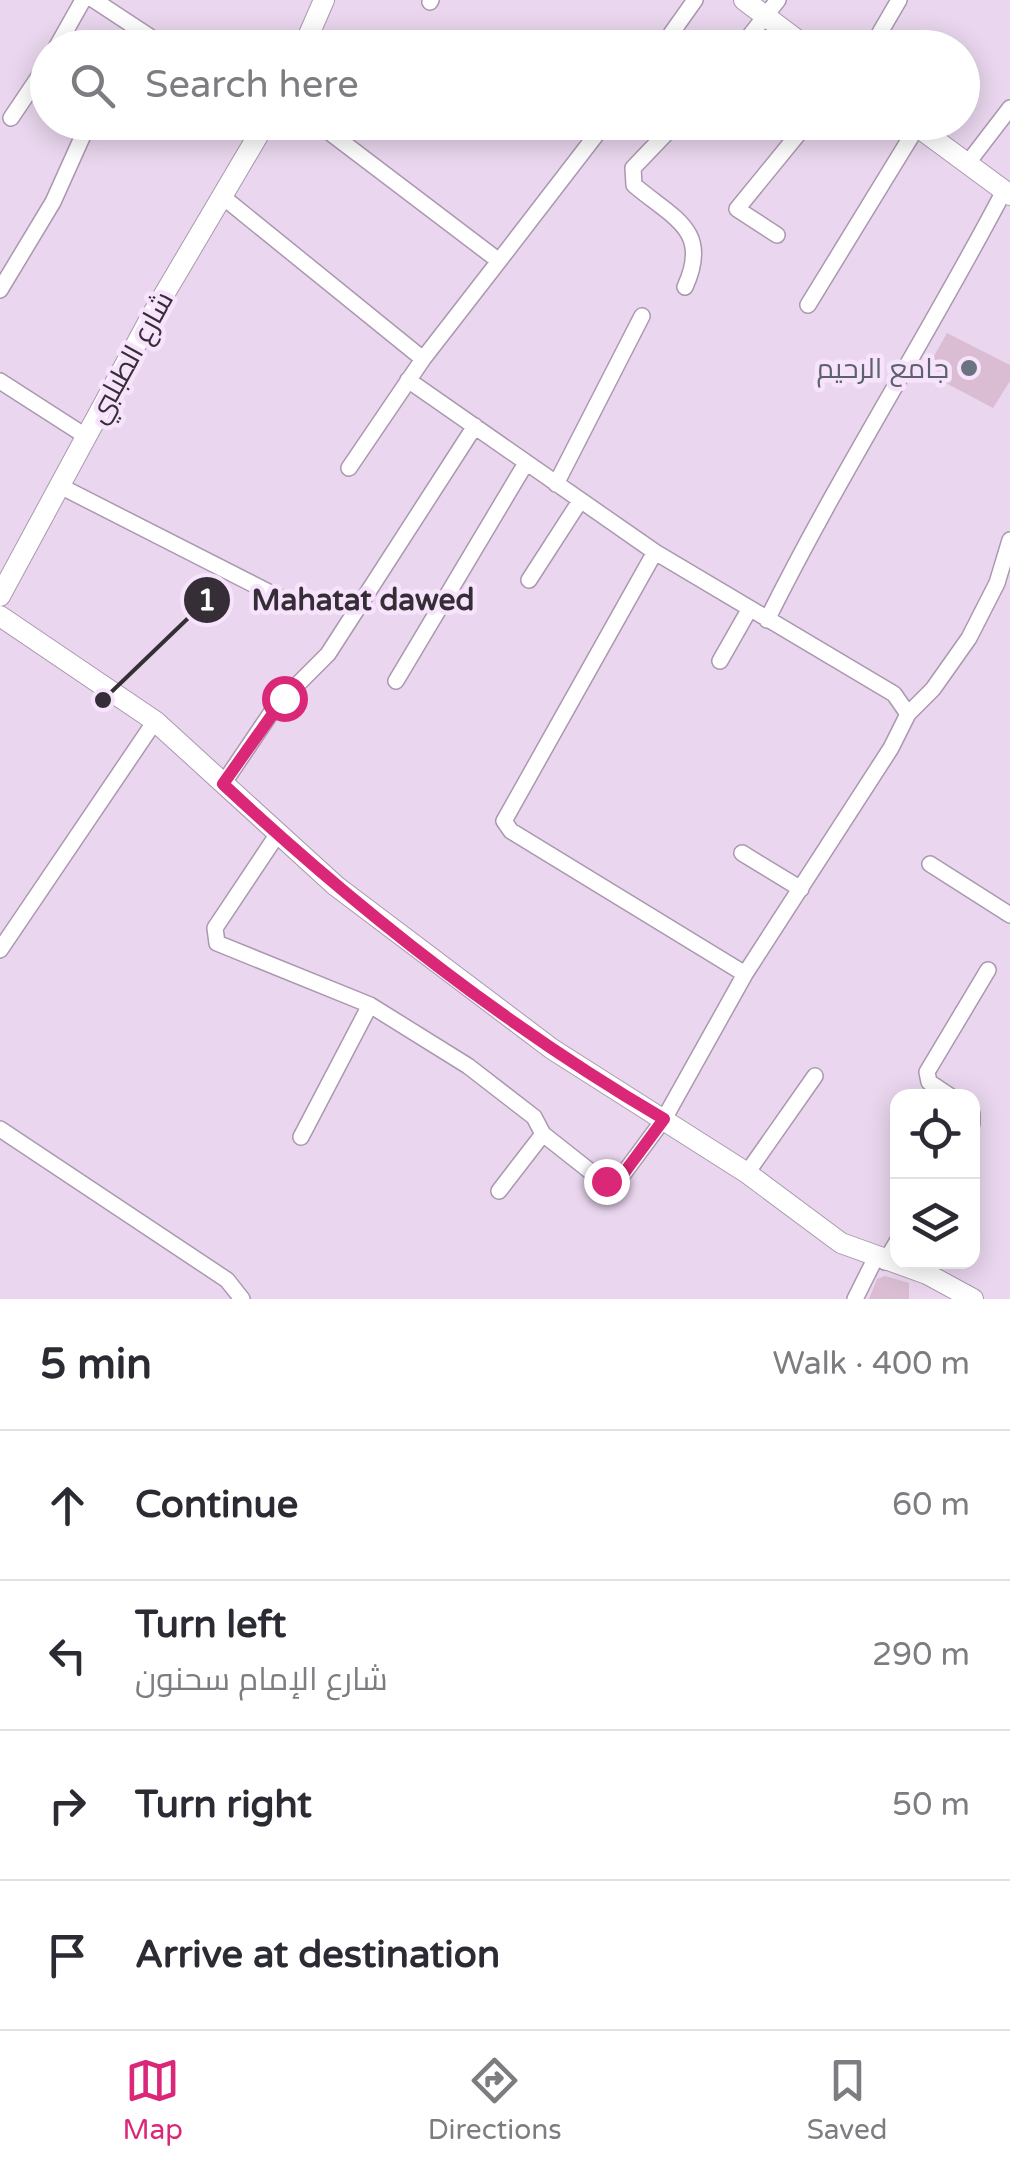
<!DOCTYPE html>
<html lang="en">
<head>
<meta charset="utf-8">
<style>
  body { margin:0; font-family:"Varela Round",Cairo,sans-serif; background:#f7f7f7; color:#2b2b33 }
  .controls { position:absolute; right:30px; bottom:30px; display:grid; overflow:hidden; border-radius:20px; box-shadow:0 5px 25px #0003 }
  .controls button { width:90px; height:90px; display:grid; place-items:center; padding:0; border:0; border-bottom:2px solid #e1e1e2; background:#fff; color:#2b2b33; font:50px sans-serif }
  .stop { position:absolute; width:30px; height:30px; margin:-22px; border:8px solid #db2777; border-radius:50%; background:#fff }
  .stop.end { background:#db2777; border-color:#fff; box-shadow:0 2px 10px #0008 }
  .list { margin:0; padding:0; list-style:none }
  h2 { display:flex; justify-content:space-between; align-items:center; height:130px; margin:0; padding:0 40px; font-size:42px }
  h2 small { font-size:32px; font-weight:400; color:#7c7c81 }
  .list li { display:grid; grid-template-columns:65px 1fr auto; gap:30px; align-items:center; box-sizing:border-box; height:150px; padding:0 40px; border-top:2px solid #e1e1e2 }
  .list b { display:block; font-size:38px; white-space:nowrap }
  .list p { margin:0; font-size:32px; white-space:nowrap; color:#7c7c81 }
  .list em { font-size:32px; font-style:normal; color:#7c7c81 }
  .icon { flex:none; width:55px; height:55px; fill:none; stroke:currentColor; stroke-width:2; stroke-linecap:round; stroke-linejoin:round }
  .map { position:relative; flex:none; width:1010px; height:1299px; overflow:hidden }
  .search { position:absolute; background:#fff; box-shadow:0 5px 25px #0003; left:30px; right:30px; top:30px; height:110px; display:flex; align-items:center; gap:25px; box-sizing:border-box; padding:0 35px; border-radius:55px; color:#7c7c81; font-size:38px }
  .sheet { height:730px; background:#fff }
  nav { display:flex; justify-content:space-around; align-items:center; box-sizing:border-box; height:140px; border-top:2px solid #e1e1e2; background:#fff; font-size:28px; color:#7c7c81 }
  nav a { display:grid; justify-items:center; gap:5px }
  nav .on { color:#db2777 }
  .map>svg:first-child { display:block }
  .building { fill:#dabdd2 }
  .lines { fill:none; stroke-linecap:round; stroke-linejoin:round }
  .street-casing { stroke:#aa98af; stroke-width:18 }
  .secondary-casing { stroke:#aa98af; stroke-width:22 }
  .street { stroke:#fff; stroke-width:15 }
  .secondary { stroke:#fff; stroke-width:20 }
  .route { stroke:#db2777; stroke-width:12 }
  .worship-dot { fill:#6b7280; stroke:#f7e4fc; stroke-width:4 }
  .labels { text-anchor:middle; stroke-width:9; stroke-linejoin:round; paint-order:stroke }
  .street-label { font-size:28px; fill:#362e37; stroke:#f7e4fc }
  .worship-label { font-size:28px; fill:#5b616d; stroke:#f7e4fc; text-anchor:end }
  .leader { fill:none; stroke:#362e37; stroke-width:4 }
  .callout-dot { fill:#362e37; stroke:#f7e4fc; stroke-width:4 }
  .mark-label { font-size:30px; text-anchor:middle; font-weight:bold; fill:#fff }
  .callout-label { font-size:30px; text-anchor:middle; font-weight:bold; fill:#362e37; stroke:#f7e4fc; stroke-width:9; stroke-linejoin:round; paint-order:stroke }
</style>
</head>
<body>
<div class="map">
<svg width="1010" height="1299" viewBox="0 0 1010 1299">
  <rect width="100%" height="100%" fill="#ead7ef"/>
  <!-- building -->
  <path class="building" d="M 947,333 L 1010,365 L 1010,381 L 993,408 L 925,372 Z
    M 885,1276 L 909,1283 L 909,1299 L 869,1299 L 877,1279 Z"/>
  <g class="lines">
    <!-- street casing -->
    <g class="street-casing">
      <path id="street" d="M 94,0 L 167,48
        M 430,2 L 431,0
        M 56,48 L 83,0
        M 661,48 L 695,0
        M 740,48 L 778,0
        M 871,48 L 899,0
        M 11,118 L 48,63
        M 316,122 L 499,261 L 606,122
        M 677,122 L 633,168 L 634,185 C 674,219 711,230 685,287
        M 967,164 L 1010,108
        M 223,197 L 423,359 L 349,468
        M 777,235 L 737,209 L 808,122
        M 0,290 L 53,202 L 89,122
        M 808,305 L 917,127
        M 423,359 L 499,261
        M 408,380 L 655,552 L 894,694 L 908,714
        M 0,381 L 87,437
        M 556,484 L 642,316
        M 60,486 L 288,602
        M 655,552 L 504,821 L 511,831 L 745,974
        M 529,580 L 580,501
        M 767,620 C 840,473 928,336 1004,191
        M 720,661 L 749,610
        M 396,681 L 526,463
        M 223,784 L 275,707 L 328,654 L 475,426
        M 277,835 L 215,928 L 217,943 L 370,1005 L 468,1066 L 534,1117 L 543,1134 L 600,1179 L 610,1180 L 624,1173 L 664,1119 L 745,974 L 891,748 L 908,714 L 933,689 L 969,638 L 997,583 L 1010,540
        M 742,853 L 801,889
        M 930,864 L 1010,915
        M 0,950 L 155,721
        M 950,1096 L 929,1082 L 927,1072 L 988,970
        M 972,1114 L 972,1124
        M 0,1129 L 227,1280 L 242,1299
        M 301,1137 L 370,1005
        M 747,1173 L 815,1076
        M 499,1191 L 543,1134
        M 885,1262 L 898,1240
        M 855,1299 L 875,1259"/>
    </g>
    <!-- secondary casing -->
    <g class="secondary-casing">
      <path id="secondary" d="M 744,0 L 808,48
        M 303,48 L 324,0
        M 911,122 L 1010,195
        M 0,596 L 152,315 L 266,122
        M 0,616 L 155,721 L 336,886 L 552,1049 L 747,1173 L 841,1243 L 927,1274 L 973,1299"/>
    </g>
    <!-- street -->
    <use href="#street" class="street"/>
    <!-- secondary -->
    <use href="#secondary" class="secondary"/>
  </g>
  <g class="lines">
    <!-- route -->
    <path class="route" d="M 284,698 L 223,784 C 357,909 505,1026 664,1119 L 624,1173 L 606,1181"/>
  </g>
  <!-- markers -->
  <circle class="worship-dot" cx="969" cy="368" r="10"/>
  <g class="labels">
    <!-- street labels -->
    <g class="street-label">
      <text transform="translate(130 357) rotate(-61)" y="10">شارع الطبلبي</text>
    </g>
    <!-- worship labels -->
    <g class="worship-label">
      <text x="949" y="378">جامع الرحيم</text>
    </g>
  </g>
  <!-- callouts -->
  <path class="leader" d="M103 700L207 600"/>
  <g class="callout-dot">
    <circle cx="103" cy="700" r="10"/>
    <circle cx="207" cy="600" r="25"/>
  </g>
  <g class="mark-label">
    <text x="207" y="610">1</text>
  </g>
  <g class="callout-label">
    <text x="363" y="610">Mahatat dawed</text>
  </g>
</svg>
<div class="controls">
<button><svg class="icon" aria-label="locate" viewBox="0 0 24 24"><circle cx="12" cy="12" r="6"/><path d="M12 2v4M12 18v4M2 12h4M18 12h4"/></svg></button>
<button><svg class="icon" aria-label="layers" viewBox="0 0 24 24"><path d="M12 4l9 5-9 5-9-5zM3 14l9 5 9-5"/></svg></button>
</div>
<div class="stop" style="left:284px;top:698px"></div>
<div class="stop end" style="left:606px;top:1181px"></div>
<div class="search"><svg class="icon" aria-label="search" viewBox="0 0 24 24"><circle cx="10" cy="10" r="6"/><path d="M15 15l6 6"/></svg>Search here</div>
</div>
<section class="sheet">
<h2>5 min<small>Walk · 400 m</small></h2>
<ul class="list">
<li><svg class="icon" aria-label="ahead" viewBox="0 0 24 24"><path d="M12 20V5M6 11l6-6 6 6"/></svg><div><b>Continue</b></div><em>60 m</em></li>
<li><svg class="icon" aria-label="left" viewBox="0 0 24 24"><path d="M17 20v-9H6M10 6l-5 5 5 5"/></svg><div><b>Turn left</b><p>شارع الإمام سحنون</p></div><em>290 m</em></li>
<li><svg class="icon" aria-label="right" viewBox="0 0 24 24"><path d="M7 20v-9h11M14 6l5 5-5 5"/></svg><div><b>Turn right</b></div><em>50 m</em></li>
<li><svg class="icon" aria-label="arrive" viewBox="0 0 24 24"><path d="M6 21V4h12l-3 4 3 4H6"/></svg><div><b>Arrive at destination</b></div></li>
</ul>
</section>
<nav>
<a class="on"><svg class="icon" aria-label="map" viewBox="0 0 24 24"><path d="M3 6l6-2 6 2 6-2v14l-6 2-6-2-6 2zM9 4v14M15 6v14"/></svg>Map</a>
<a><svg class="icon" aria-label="directions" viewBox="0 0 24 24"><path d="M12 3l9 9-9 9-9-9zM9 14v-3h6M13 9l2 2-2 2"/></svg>Directions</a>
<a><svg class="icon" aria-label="saved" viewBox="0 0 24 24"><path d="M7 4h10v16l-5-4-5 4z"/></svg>Saved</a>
</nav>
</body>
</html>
